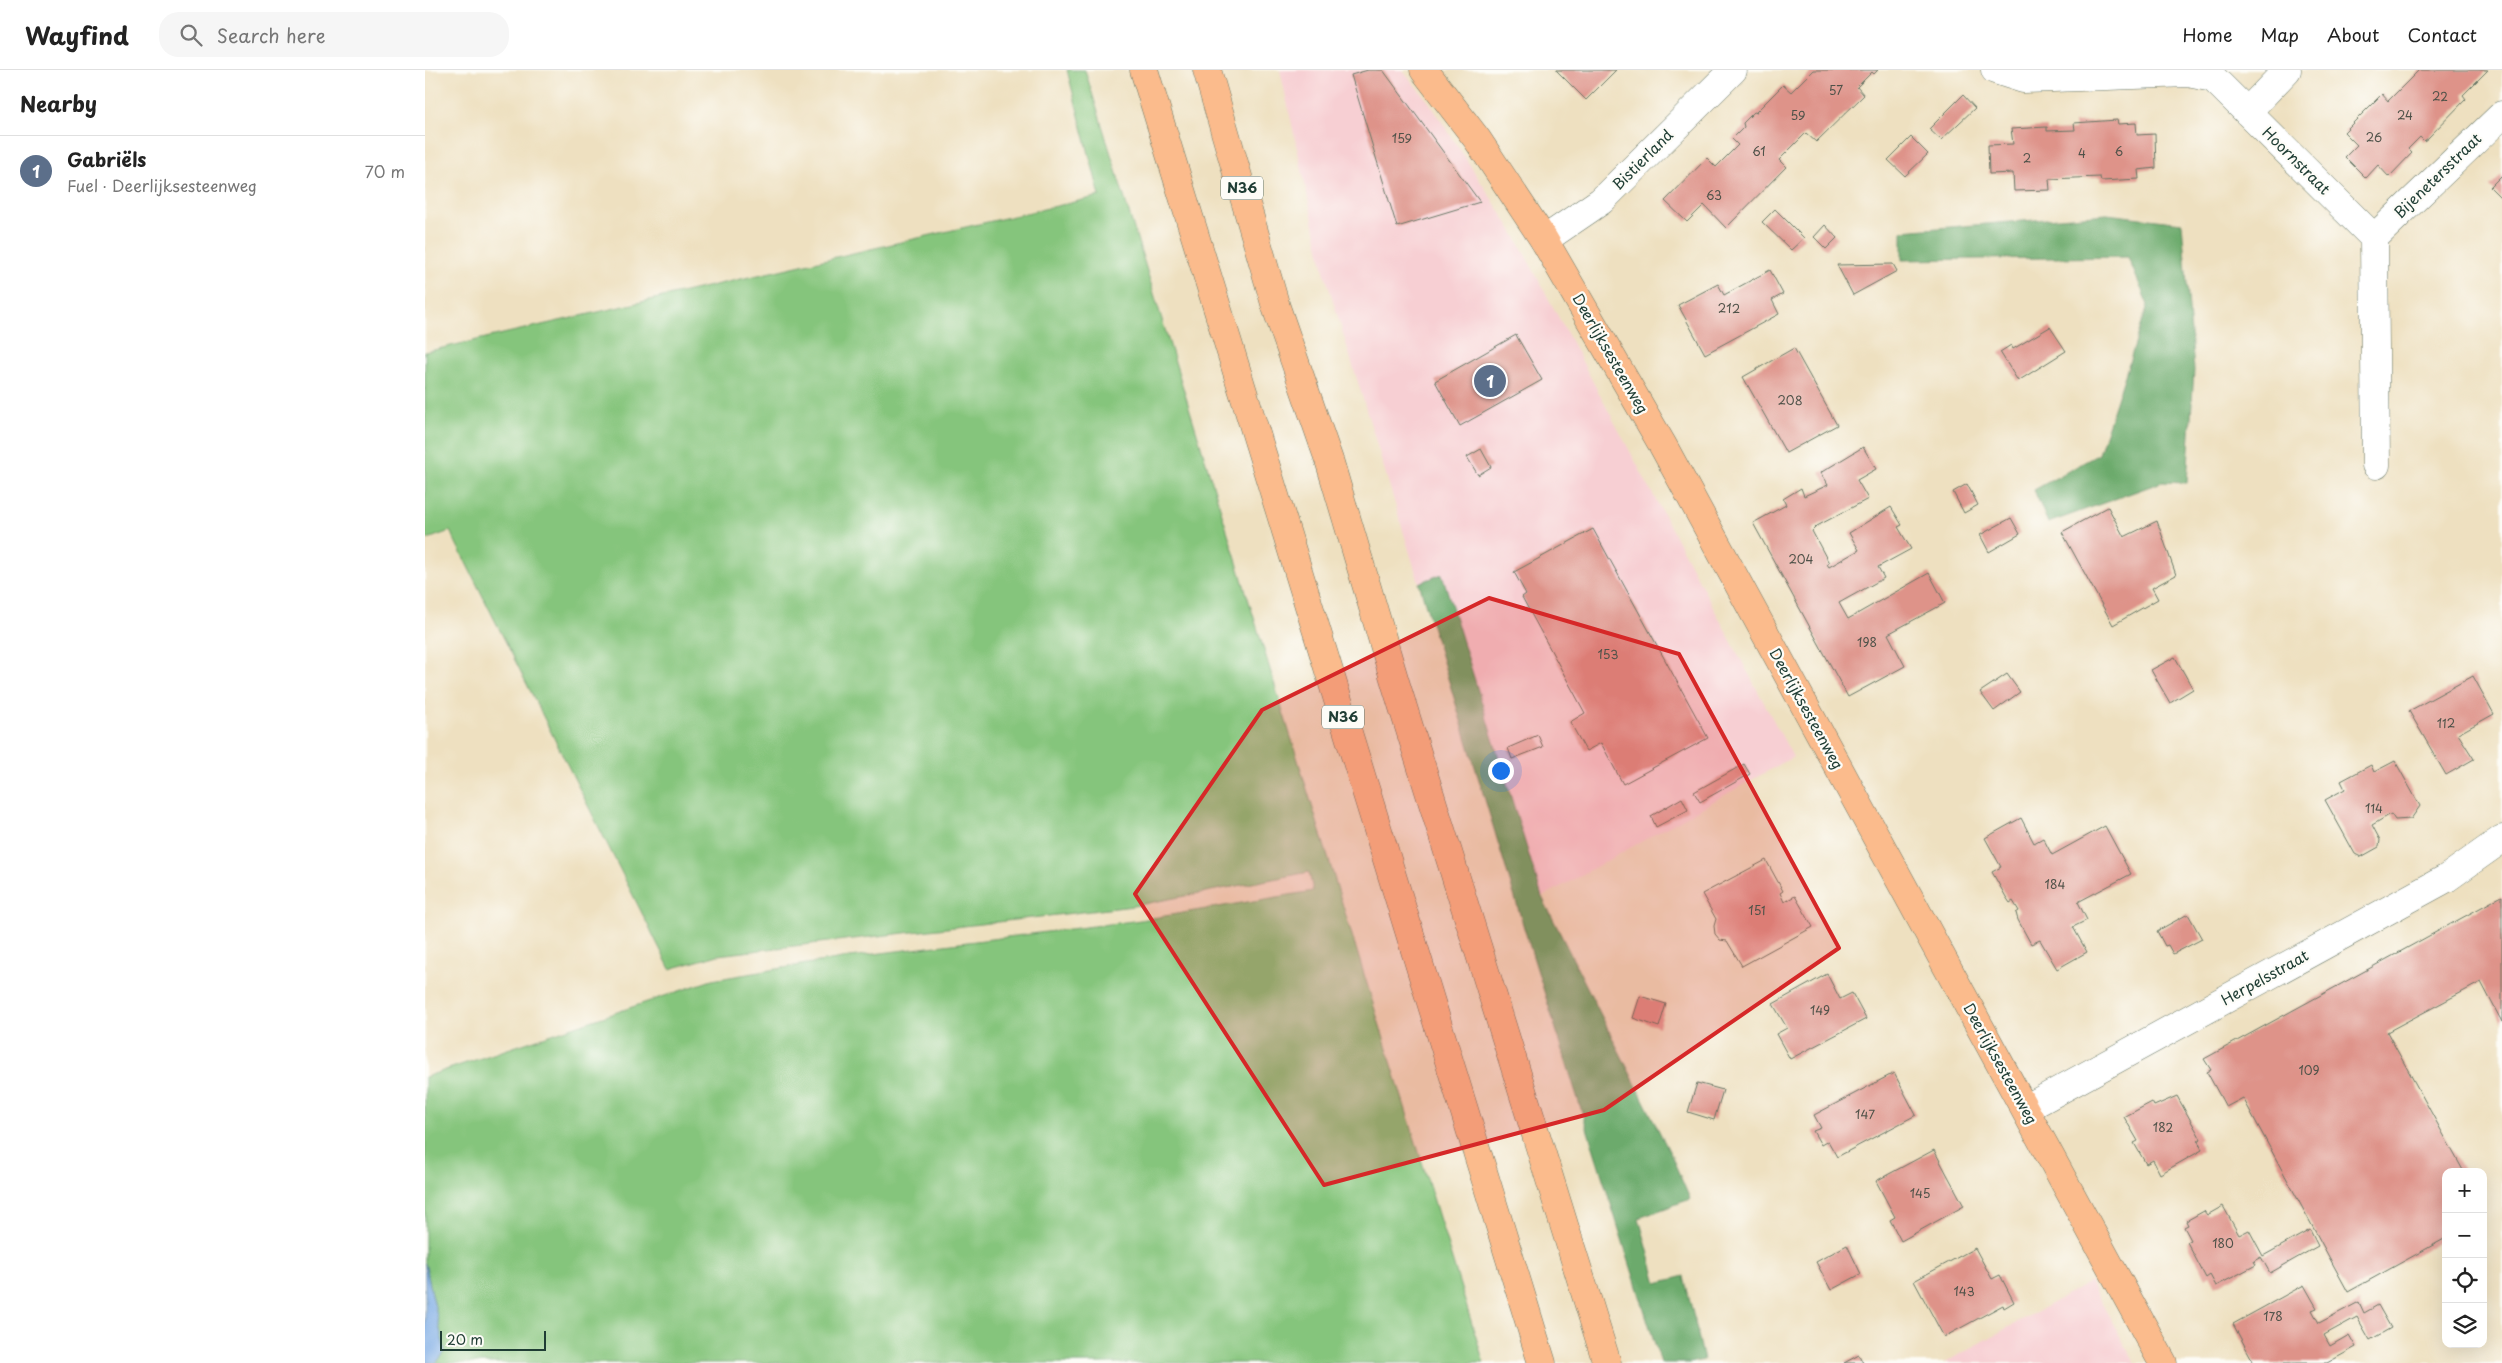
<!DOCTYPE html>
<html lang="en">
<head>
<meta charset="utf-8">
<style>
  body { margin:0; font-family:"Playpen Sans",sans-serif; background:#f6f6f6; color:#222 }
  .controls { position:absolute; right:15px; bottom:15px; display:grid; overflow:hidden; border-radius:10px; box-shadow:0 5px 20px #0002 }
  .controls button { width:45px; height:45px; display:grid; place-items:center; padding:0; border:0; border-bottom:1px solid #e0e0e0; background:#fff; color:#222; font:25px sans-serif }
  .scale { position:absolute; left:15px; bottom:12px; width:106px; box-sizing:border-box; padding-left:5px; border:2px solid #1f3d34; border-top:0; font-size:14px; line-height:18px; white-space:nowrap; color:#1f3d34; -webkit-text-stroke:4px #fdfcf7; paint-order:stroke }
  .you { position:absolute; left:1075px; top:700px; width:18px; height:18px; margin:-12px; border:4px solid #fff; border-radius:50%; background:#1a73e8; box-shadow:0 0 0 8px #1a73e833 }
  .badge { display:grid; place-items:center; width:32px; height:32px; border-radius:50%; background:#db2777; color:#fff; font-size:16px; font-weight:700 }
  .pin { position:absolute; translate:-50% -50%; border:2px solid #fff; box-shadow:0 1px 5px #0006 }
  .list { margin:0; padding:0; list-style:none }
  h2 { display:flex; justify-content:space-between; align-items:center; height:65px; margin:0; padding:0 20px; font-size:21px }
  h2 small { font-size:16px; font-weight:400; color:#767676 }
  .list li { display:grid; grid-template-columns:32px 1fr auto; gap:15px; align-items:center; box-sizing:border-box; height:70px; padding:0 20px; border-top:1px solid #e0e0e0 }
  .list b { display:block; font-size:19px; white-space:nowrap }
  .list p { margin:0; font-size:16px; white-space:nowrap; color:#767676 }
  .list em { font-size:16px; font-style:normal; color:#767676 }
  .icon { flex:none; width:28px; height:28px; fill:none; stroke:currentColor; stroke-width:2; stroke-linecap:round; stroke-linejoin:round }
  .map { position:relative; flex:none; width:2077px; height:1293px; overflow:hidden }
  header { display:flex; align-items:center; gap:30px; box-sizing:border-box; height:70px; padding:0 25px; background:#fff; border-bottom:1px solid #e0e0e0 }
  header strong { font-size:24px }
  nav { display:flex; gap:28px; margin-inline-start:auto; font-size:18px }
  .search { width:350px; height:45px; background:#f6f6f6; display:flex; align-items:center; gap:12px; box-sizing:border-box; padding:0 18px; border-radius:20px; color:#767676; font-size:19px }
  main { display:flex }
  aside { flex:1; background:#fff }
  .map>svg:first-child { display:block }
  .built { fill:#f7cfd3 }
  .green { fill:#85c57c; stroke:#528158 }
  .forest { fill:#6caa6c; stroke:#467450 }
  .water { fill:#7cabe6; stroke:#4e748d }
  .building { fill:#de9389 }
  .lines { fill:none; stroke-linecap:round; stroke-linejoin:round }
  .minor-casing { stroke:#677665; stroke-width:29 }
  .major-casing { stroke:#677665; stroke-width:29 }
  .minor { stroke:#fff; stroke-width:28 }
  .major { stroke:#fbbb8c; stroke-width:28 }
  .marked { fill:#d62828; fill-opacity:0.2; stroke:#d62828; stroke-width:4; stroke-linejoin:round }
  .labels { text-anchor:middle; stroke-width:4.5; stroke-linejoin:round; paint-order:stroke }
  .number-label { font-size:12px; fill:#4f5249 }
  .shield { fill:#fdfcf7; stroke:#62766e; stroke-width:1 }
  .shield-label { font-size:14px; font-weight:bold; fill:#1f3d34 }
  .street-label { font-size:15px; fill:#1f3d34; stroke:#fdfcf7 }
</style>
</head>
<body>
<header>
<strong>Wayfind</strong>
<div class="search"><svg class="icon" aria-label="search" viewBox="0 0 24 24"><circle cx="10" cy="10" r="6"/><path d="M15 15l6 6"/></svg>Search here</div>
<nav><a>Home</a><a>Map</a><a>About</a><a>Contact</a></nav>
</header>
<main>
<aside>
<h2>Nearby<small></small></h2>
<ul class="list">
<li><span class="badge" style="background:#5c6f8a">1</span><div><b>Gabriëls</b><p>Fuel · Deerlijksesteenweg</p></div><em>70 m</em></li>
</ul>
</aside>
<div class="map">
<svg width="2077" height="1293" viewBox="0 0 2077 1293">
  <rect width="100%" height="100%" fill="#fdfcf7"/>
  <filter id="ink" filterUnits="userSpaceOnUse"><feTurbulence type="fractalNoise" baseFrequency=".02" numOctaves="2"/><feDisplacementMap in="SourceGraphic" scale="10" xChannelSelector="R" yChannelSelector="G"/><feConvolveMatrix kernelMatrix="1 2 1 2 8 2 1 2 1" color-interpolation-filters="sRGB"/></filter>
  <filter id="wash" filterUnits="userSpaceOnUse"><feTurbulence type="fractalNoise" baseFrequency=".0096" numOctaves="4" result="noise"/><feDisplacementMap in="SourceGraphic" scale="20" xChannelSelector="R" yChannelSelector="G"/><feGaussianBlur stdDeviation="1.12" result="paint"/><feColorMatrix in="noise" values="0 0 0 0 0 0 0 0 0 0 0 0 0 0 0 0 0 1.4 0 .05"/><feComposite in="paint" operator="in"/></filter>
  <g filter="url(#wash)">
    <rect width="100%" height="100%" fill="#eee0c0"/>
    <!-- built -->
    <path class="built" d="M 855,0 L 977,0 L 1004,32 L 1087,160 L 1368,687 L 1117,827 L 1017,504 L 994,513 L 899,201 Z
      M 1665,1212 L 1710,1293 L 1519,1293 Z"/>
    <!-- green -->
    <path class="green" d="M 642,0 L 660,0 L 1059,1293 L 11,1293 L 20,1282 L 0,1193 L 0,1007 L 287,910 L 417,888 L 716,850 L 888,821 L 884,802 L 708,836 L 293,885 L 245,899 L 25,461 L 0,470 L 0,282 L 675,126 Z"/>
    <!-- forest -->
    <path class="forest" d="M 1682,144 L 1757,153 L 1769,300 L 1762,413 L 1737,412 L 1623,453 L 1609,420 L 1674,384 L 1723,235 L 1703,187 L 1477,190 L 1477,161 Z
      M 1017,504 L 1117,827 L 1246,1085 L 1265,1129 L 1214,1148 L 1232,1213 L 1259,1206 L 1279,1290 L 1265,1293 L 1236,1293 L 1100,861 L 994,513 Z"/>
    <!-- water -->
    <path class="water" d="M 0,1193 L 20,1282 L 11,1293 L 0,1293 Z"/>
    <g id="blocks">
      <!-- building -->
      <path class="building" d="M 943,0 L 958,0 L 1055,132 L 972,157 L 926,5 Z
        M 1131,0 L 1191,0 L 1161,30 Z
        M 1388,0 L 1453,0 L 1449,4 L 1447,2 L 1432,17 L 1439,25 L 1391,72 L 1381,63 L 1354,90 L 1361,97 L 1301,158 L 1279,135 L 1262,152 L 1240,131 L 1282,88 L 1291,97 L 1313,75 L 1307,69 L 1319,57 L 1318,53 L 1329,42 L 1332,43 L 1331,42 L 1358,15 L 1366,22 Z
        M 1994,0 L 2063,0 L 2038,25 L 2041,29 L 2003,68 L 1999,71 L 1995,67 L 1983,79 L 1987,83 L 1964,107 L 1953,95 L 1941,108 L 1920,87 L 1932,75 L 1919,62 L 1957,24 L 1963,31 Z
        M 1538,25 L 1550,38 L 1516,70 L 1504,59 Z
        M 1692,50 L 1693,54 L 1711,53 L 1712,65 L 1730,64 L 1731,98 L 1713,100 L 1714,109 L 1676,111 L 1675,107 L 1624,109 L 1625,120 L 1589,121 L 1588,103 L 1564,104 L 1563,75 L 1588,74 L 1586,59 L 1622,57 L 1622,61 L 1650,60 L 1649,53 Z
        M 1486,67 L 1503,84 L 1480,106 L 1463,90 Z
        M 2077,105 L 2077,129 L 2065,117 Z
        M 1350,139 L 1379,168 L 1366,180 L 1337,152 Z
        M 1400,155 L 1412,168 L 1401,179 L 1389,167 Z
        M 1468,194 L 1472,201 L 1428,225 L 1412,195 Z
        M 1345,200 L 1358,224 L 1347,230 L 1354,244 L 1280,284 L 1253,235 L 1293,214 L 1299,225 Z
        M 1625,257 L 1641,281 L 1593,311 L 1575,282 L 1586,275 L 1588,279 Z
        M 1091,265 L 1117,310 L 1035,356 L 1010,311 Z
        M 1369,278 L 1412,355 L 1361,383 L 1318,307 Z
        M 1438,377 L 1451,399 L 1432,410 L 1443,429 L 1392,456 L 1387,461 L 1404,493 L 1402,494 L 1404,497 L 1434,480 L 1424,463 L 1466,437 L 1477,455 L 1473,457 L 1486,479 L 1453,497 L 1459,508 L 1414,533 L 1423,549 L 1504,503 L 1520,533 L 1463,564 L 1480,596 L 1423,627 L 1328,453 L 1361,435 L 1358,429 L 1376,418 L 1379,426 L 1403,415 L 1395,403 Z
        M 1056,379 L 1066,397 L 1053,405 L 1042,387 Z
        M 1542,414 L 1553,435 L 1539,443 L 1528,422 Z
        M 1683,437 L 1699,467 L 1732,451 L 1751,505 L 1727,518 L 1733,529 L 1688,555 L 1637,462 Z
        M 1586,448 L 1595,464 L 1564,482 L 1555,465 Z
        M 1168,459 L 1283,668 L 1198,714 L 1176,673 L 1161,681 L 1145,652 L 1160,643 L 1097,527 L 1101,524 L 1089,502 Z
        M 1750,587 L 1768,619 L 1745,633 L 1726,600 Z
        M 1582,604 L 1595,622 L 1569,641 L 1555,622 Z
        M 2048,606 L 2069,644 L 2033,664 L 2049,689 L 2021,705 L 1984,641 Z
        M 1113,665 L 1118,677 L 1087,689 L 1083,678 Z
        M 1970,691 L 1995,736 L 1986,749 L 1970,750 L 1966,744 L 1947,755 L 1955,770 L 1954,777 L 1936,787 L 1930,784 L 1900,730 L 1920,719 L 1916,711 L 1946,695 L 1949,702 Z
        M 1319,694 L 1325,704 L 1275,732 L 1269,722 Z
        M 1257,728 L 1263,740 L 1231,757 L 1226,746 Z
        M 1596,748 L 1609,773 L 1618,768 L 1627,785 L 1680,756 L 1706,804 L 1653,832 L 1662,850 L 1648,857 L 1662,882 L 1632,899 L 1615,870 L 1606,874 L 1593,850 L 1591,843 L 1594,841 L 1588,831 L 1585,833 L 1581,827 L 1567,802 L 1576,797 L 1560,768 Z
        M 1341,790 L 1358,821 L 1355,823 L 1359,832 L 1370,826 L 1388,857 L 1317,896 L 1302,871 L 1295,870 L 1290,864 L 1289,856 L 1291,849 L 1277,824 Z
        M 2077,826 L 2077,952 L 2056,912 L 1962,962 L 2039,1102 L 2021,1102 L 2021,1168 L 1923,1222 L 1818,1028 L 1801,1037 L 1782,1002 L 1786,1000 L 1779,989 Z
        M 1763,844 L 1777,869 L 1748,884 L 1743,875 L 1740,876 L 1732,861 Z
        M 1402,904 L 1415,929 L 1427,923 L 1441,949 L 1365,989 L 1351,964 L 1362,958 L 1348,934 Z
        M 1215,926 L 1241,934 L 1234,957 L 1208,948 Z
        M 1469,1003 L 1491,1045 L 1412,1087 L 1403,1071 L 1396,1075 L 1388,1061 L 1396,1058 L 1389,1045 Z
        M 1272,1013 L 1298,1020 L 1289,1050 L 1263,1042 Z
        M 1752,1026 L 1776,1069 L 1773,1071 L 1777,1080 L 1735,1104 L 1728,1090 L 1721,1094 L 1709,1073 L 1713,1071 L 1699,1047 L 1727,1032 L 1729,1036 Z
        M 1509,1080 L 1539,1136 L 1476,1171 L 1465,1150 L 1470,1147 L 1451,1111 Z
        M 1798,1136 L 1814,1165 L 1824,1160 L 1838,1186 L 1885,1160 L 1893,1176 L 1845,1203 L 1836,1187 L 1829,1191 L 1831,1195 L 1791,1216 L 1785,1205 L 1781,1208 L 1762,1172 L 1766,1170 L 1759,1157 L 1763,1155 L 1761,1151 L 1779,1141 L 1782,1145 Z
        M 1422,1175 L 1436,1204 L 1406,1220 L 1391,1192 Z
        M 1550,1178 L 1567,1209 L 1575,1205 L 1589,1232 L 1579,1238 L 1578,1235 L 1519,1267 L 1489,1211 Z
        M 1879,1215 L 1892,1238 L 1887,1240 L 1894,1253 L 1934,1232 L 1939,1243 L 1953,1235 L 1966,1258 L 1945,1270 L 1932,1247 L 1899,1265 L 1905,1276 L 1924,1265 L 1931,1277 L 1902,1293 L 1829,1293 L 1808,1254 Z
        M 1434,1285 L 1438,1293 L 1419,1293 Z"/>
    </g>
  </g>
  <g filter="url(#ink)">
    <use href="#blocks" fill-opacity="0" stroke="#677665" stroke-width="1"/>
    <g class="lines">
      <!-- minor casing -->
      <g class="minor-casing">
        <path id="minor" d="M 1570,0 L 1598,9 L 1763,3 L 1788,8 L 1949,168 L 1951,395
          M 1822,42 L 1862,0
          M 1949,168 L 2077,45
          M 1119,170 L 1176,131 L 1308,0
          M 1600,1039 L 2022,808 L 2077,769"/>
      </g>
      <!-- major casing -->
      <g class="major-casing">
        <path id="major" d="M 719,0 L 1117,1293
          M 782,0 L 851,237 L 905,393 L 971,615 L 1182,1293
          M 999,0 L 1052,69 L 1119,170 L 1237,374 L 1738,1293"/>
      </g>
      <!-- minor -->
      <use href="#minor" class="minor"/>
      <!-- major -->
      <use href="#major" class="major"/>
    </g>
  </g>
  <!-- marked area -->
  <path class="marked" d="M 1064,528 L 1254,584 L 1414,878 L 1179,1040 L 899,1115 L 710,824 L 837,640 Z"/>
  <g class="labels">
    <!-- number labels -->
    <g class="number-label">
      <text x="1411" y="25">57</text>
      <text x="2015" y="31">22</text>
      <text x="1373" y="50">59</text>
      <text x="1980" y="50">24</text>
      <text x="1949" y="72">26</text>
      <text x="977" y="73">159</text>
      <text x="1334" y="86">61</text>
      <text x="1694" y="86">6</text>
      <text x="1657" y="88">4</text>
      <text x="1602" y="93">2</text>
      <text x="1289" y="130">63</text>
      <text x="1304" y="243">212</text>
      <text x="1365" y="335">208</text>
      <text x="1376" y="494">204</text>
      <text x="1442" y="577">198</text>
      <text x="1183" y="589">153</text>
      <text x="2021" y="658">112</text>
      <text x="1949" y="743">114</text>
      <text x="1630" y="819">184</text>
      <text x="1332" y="845">151</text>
      <text x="1395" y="945">149</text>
      <text x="1884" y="1005">109</text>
      <text x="1440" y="1049">147</text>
      <text x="1738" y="1062">182</text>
      <text x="1495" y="1128">145</text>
      <text x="1798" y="1178">180</text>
      <text x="1539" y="1226">143</text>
      <text x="1848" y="1251">178</text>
    </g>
    <!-- shield labels -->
    <g class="shield">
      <rect x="796" y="106.5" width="42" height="23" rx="4"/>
      <rect x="897" y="635.5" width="42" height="23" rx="4"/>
    </g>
    <g class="shield-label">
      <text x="817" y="123">N36</text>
      <text x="918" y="652">N36</text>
    </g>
    <!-- street labels -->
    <g class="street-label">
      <text transform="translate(1218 90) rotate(-45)" y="5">Bistierland</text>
      <text transform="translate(1871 91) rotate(45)" y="5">Hoornstraat</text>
      <text transform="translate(2013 106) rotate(-44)" y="5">Bijenetersstraat</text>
      <text transform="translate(1185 284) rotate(60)" y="5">Deerlijksesteenweg</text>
      <text transform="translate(1381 639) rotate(61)" y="5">Deerlijksesteenweg</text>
      <text transform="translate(1840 908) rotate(-29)" y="5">Herpelsstraat</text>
      <text transform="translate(1575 994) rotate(61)" y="5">Deerlijksesteenweg</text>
    </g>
  </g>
</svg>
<div class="controls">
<button>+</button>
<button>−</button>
<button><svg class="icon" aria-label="locate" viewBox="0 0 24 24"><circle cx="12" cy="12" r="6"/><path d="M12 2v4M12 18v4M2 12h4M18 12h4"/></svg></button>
<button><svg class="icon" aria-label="layers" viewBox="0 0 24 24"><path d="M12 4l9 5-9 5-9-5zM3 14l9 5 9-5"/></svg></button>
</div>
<div class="scale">20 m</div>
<div class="you"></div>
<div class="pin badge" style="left:1065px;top:311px;background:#5c6f8a">1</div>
</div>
</main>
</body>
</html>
